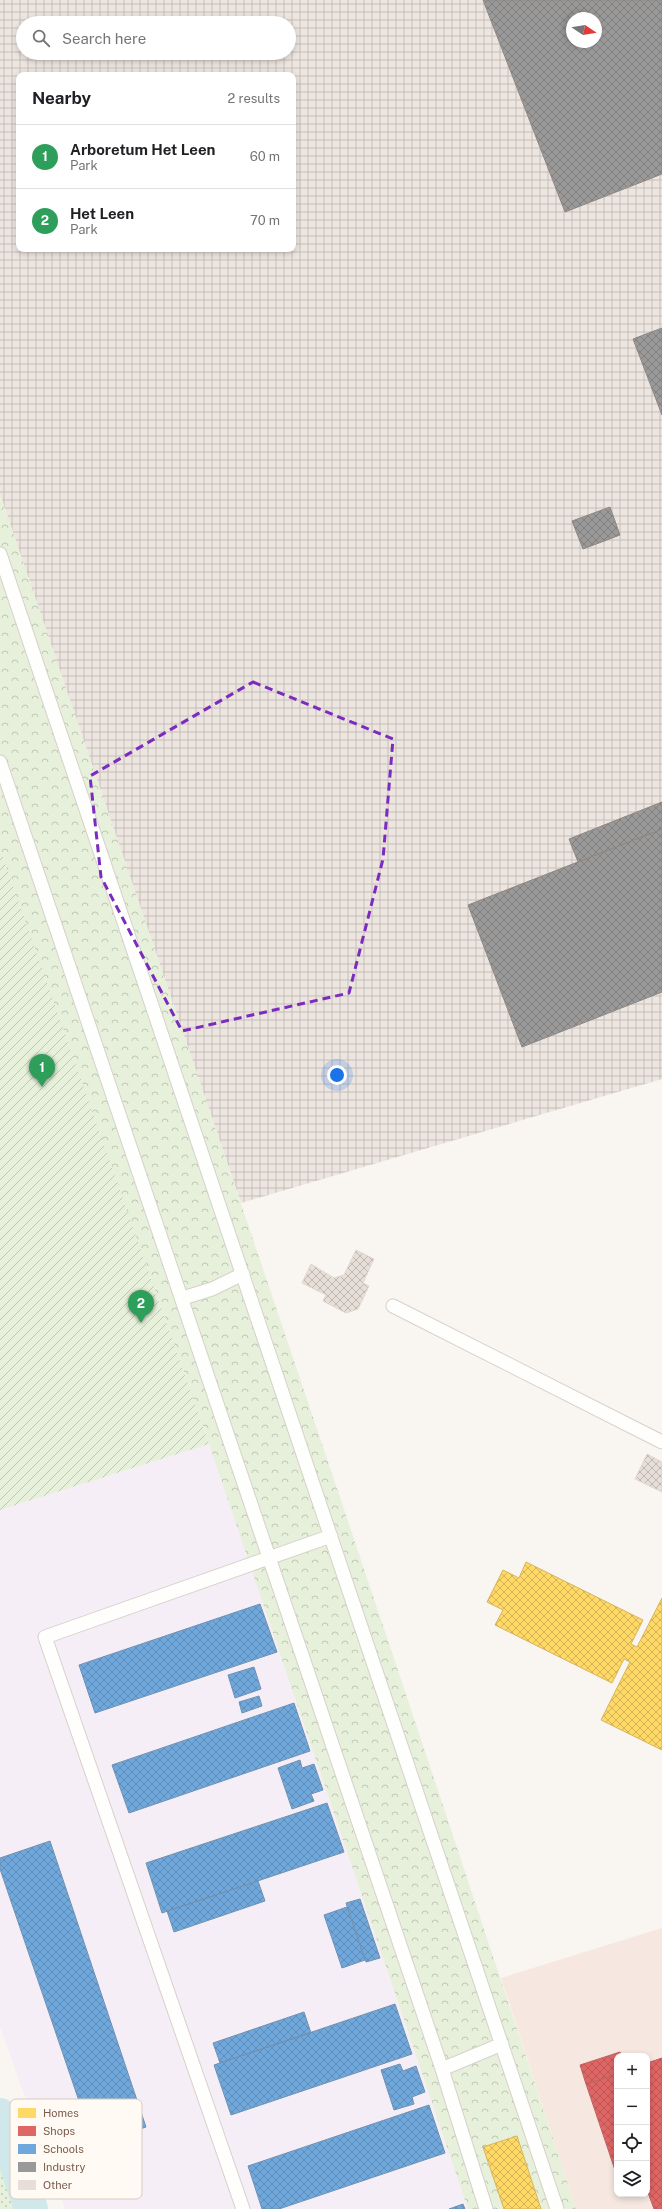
<!DOCTYPE html>
<html lang="en">
<head>
<meta charset="utf-8">
<style>
  body { margin:0; font-family:"Public Sans",sans-serif; background:#f6f6f6; color:#202124 }
  .controls { position:absolute; right:12px; bottom:12px; display:grid; overflow:hidden; border-radius:8px; box-shadow:0 2px 6px #0003 }
  .controls button { width:36px; height:36px; display:grid; place-items:center; padding:0; border:0; border-bottom:1px solid #e0e0e0; background:#fff; color:#202124; font:20px sans-serif }
  .compass { position:absolute; left:566px; top:12px; width:36px; height:36px; border-radius:50%; background:#fff; box-shadow:0 2px 6px #0003; rotate:102deg }
  .you { position:absolute; left:337px; top:1075px; width:14px; height:14px; margin:-10px; border:3px solid #fff; border-radius:50%; background:#1a73e8; box-shadow:0 0 0 6px #1a73e833 }
  .badge { display:grid; place-items:center; width:26px; height:26px; border-radius:50%; background:#2563eb; color:#fff; font-size:13px; font-weight:700 }
  .pin { position:absolute; translate:-50% -33px; filter:drop-shadow(0 1px 2px #0008) }
  .pin::after { content:''; position:absolute; top:21px; width:14px; height:12px; background:inherit; clip-path:polygon(0 0,100% 0,50% 100%) }
  .list { margin:0; padding:0; list-style:none }
  h2 { display:flex; justify-content:space-between; align-items:center; height:52px; margin:0; padding:0 16px; font-size:17px }
  h2 small { font-size:13px; font-weight:400; color:#757577 }
  .list li { display:grid; grid-template-columns:26px 1fr auto; gap:12px; align-items:center; box-sizing:border-box; height:64px; padding:0 16px; border-top:1px solid #e0e0e0 }
  .list b { display:block; font-size:15px; white-space:nowrap }
  .list p { margin:0; font-size:13px; white-space:nowrap; color:#757577 }
  .list em { font-size:13px; font-style:normal; color:#757577 }
  .icon { flex:none; width:22px; height:22px; fill:none; stroke:currentColor; stroke-width:2; stroke-linecap:round; stroke-linejoin:round }
  .map { position:relative; flex:none; width:662px; height:2209px; overflow:hidden }
  .search { position:absolute; background:#fff; box-shadow:0 2px 6px #0003; left:16px; top:16px; width:280px; height:44px; display:flex; align-items:center; gap:10px; box-sizing:border-box; padding:0 14px; border-radius:22px; color:#757577; font-size:15px }
  .panel { position:absolute; background:#fff; box-shadow:0 2px 6px #0003; left:16px; top:72px; width:280px; height:180px; border-radius:8px }
  .map>svg:first-child { display:block }
  .commercial { fill:#f6e8e1; fill-rule:evenodd }
  .industrial { fill:url(#industrial-grid); fill-rule:evenodd }
  .education { fill:#f6eef6 }
  .grass { fill:url(#grass-dots) }
  .forest { fill:url(#forest-crowns) }
  .garden { fill:url(#garden-furrows) }
  .homes { fill:url(#homes-cross-hatch); stroke:#d7b45e }
  .shops { fill:url(#shops-cross-hatch); stroke:#c1635e }
  .schools { fill:url(#schools-cross-hatch); stroke:#7291b1 }
  .industry { fill:url(#industry-cross-hatch); stroke:#908782; fill-rule:evenodd }
  .lines { fill:none; stroke-linecap:round; stroke-linejoin:round }
  .canal { stroke:#d0e8ea; stroke-width:34 }
  .building { fill:url(#building-cross-hatch); stroke:#e2d8d2 }
  .service-casing { stroke:#d7d1cb; stroke-width:15 }
  .service { stroke:#fefefd; stroke-width:13 }
  .marked { fill:none; stroke:#7b2cbf; stroke-width:3; stroke-dasharray:8 5; stroke-linejoin:round }
  .key { fill:#fffaf3; stroke:#d7cbc1; stroke-width:1 }
  .key-label { font-size:11px; fill:#7a5c4d }
</style>
</head>
<body>
<div class="map">
<svg width="662" height="2209" viewBox="0 0 662 2209">
  <defs>
    <pattern id="industrial-grid" width="8" height="8" patternUnits="userSpaceOnUse"><rect width="8" height="8" fill="#ede5e0"/><path d="M0 4h8M4 0v8" fill="none" stroke="#c5bdb8"/></pattern>
    <pattern id="grass-dots" width="8" height="8" patternUnits="userSpaceOnUse"><rect width="8" height="8" fill="#e7f0db"/><path d="M2 2h.1M6 6h.1" fill="none" stroke="#c0c6b4" stroke-width="1.8" stroke-linecap="round"/></pattern>
    <pattern id="forest-crowns" width="20" height="18" patternUnits="userSpaceOnUse"><rect width="20" height="18" fill="#e7f0db"/><path d="M2 6a3 3 0 1 1 6 0M12 15a3 3 0 1 1 6 0" fill="none" stroke="#c0c6b4"/></pattern>
    <pattern id="garden-furrows" width="10" height="10" patternUnits="userSpaceOnUse"><rect width="10" height="10" fill="#e7f0db"/><path d="M-1 1l2-2M0 10L10 0M9 11l2-2" fill="none" stroke="#c0c6b4"/></pattern>
    <pattern id="homes-cross-hatch" width="8" height="8" patternUnits="userSpaceOnUse"><rect width="8" height="8" fill="#ffd966"/><path d="M0 0l8 8M0 8l8-8" fill="none" stroke="#d3b356"/></pattern>
    <pattern id="shops-cross-hatch" width="8" height="8" patternUnits="userSpaceOnUse"><rect width="8" height="8" fill="#e06666"/><path d="M0 0l8 8M0 8l8-8" fill="none" stroke="#bb5756"/></pattern>
    <pattern id="schools-cross-hatch" width="8" height="8" patternUnits="userSpaceOnUse"><rect width="8" height="8" fill="#6fa8dc"/><path d="M0 0l8 8M0 8l8-8" fill="none" stroke="#608cb5"/></pattern>
    <pattern id="industry-cross-hatch" width="8" height="8" patternUnits="userSpaceOnUse"><rect width="8" height="8" fill="#999"/><path d="M0 0l8 8M0 8l8-8" fill="none" stroke="#82807f"/></pattern>
    <pattern id="building-cross-hatch" width="8" height="8" patternUnits="userSpaceOnUse"><rect width="8" height="8" fill="#e6ded7"/><path d="M0 0l8 8M0 8l8-8" fill="none" stroke="#bfb7b1"/></pattern>
  </defs>
  <rect width="100%" height="100%" fill="#f9f5f0"/>
  <!-- commercial -->
  <path class="commercial" d="M 662,1928 L 662,2209 L 576,2209 L 501,1978 ZM 617,2056 L 647,2056 L 647,2194 L 617,2194 Z"/>
  <!-- industrial -->
  <path class="industrial" d="M 0,0 L 662,0 L 662,1079 L 241,1203 L 0,494 ZM 572,18 L 596,18 L 596,42 L 572,42 ZM 23,23 L 289,23 L 289,53 L 23,53 ZM 19,75 L 293,75 L 293,249 L 19,249 Z"/>
  <!-- education -->
  <path class="education" d="M 209,1444 L 253,1573 L 468,2209 L 65,2209 L 0,2027 L 0,1510 Z"/>
  <!-- grass -->
  <path class="grass" d="M 0,2150 L 20,2209 L 0,2209 Z"/>
  <!-- forest -->
  <path class="forest" d="M 0,494 C 194,1065 389,1636 576,2209 L 468,2209 L 209,1444 L 9,876 L 0,849 Z"/>
  <!-- garden -->
  <path class="garden" d="M 0,849 L 209,1444 L 0,1510 Z"/>
  <!-- homes -->
  <path class="homes" d="M 526,1562 L 643,1620 L 631,1644 L 637,1647 L 662,1598 L 662,1750 L 601,1720 L 630,1662 L 624,1659 L 612,1683 L 495,1625 L 503,1610 L 487,1602 L 503,1570 L 519,1578 Z
    M 517,2136 L 541,2209 L 504,2209 L 483,2147 Z"/>
  <!-- shops -->
  <path class="shops" d="M 620,2052 L 622,2056 L 617,2056 L 617,2074 L 586,2084 L 580,2065 Z
    M 662,2058 L 662,2209 L 654,2209 L 647,2190 L 647,2063 Z
    M 617,2074 L 617,2176 L 586,2084 Z"/>
  <!-- schools -->
  <path class="schools" d="M 260,1604 L 277,1652 L 95,1713 L 79,1665 Z
    M 254,1667 L 261,1689 L 235,1698 L 228,1675 Z
    M 259,1696 L 262,1706 L 242,1713 L 239,1702 Z
    M 294,1703 L 310,1751 L 129,1813 L 112,1765 Z
    M 300,1760 L 302,1768 L 314,1764 L 323,1790 L 311,1794 L 314,1801 L 292,1809 L 278,1768 Z
    M 327,1803 L 344,1852 L 162,1913 L 146,1863 Z
    M 50,1841 L 146,2127 L 94,2145 L 0,1869 L 0,1858 Z
    M 258,1881 L 265,1901 L 174,1932 L 167,1911 Z
    M 360,1899 L 380,1958 L 366,1962 L 346,1903 Z
    M 347,1907 L 365,1960 L 342,1968 L 324,1915 Z
    M 395,2004 L 412,2054 L 231,2115 L 214,2065 Z
    M 304,2012 L 311,2033 L 220,2063 L 213,2043 Z
    M 400,2064 L 403,2071 L 416,2066 L 425,2092 L 412,2097 L 414,2104 L 394,2110 L 381,2070 Z
    M 429,2105 L 445,2153 L 279,2209 L 262,2209 L 248,2166 Z
    M 463,2204 L 465,2209 L 449,2209 Z"/>
  <!-- industry -->
  <path class="industry" d="M 483,0 L 662,0 L 662,174 L 565,212 ZM 572,18 L 596,18 L 596,42 L 572,42 Z
    M 662,328 L 662,415 L 633,339 Z
    M 610,507 L 620,535 L 583,549 L 572,521 Z
    M 662,802 L 662,829 L 578,862 L 569,839 Z
    M 662,829 L 662,992 L 522,1047 L 468,905 Z"/>
  <g class="lines">
    <!-- canal -->
    <path class="canal" d="M 0,2115 L 31,2209"/>
  </g>
  <!-- building -->
  <path class="building" d="M 356,1250 L 374,1259 L 363,1283 L 369,1286 L 358,1309 L 346,1313 L 323,1301 L 326,1295 L 302,1283 L 311,1264 L 334,1278 L 344,1275 Z
    M 647,1454 L 662,1462 L 662,1492 L 635,1479 Z"/>
  <g class="lines">
    <!-- service casing -->
    <g class="service-casing">
      <path id="service" d="M 0,554 L 557,2209
        M 0,762 L 442,2069 L 486,2209
        M 183,1298 L 212,1289 L 243,1274
        M 393,1306 L 662,1442
        M 442,2069 L 502,2044
        M 243,2209 L 45,1637 L 331,1536"/>
    </g>
    <!-- service -->
    <use href="#service" class="service"/>
  </g>
  <!-- marked area -->
  <path class="marked" d="M 253,682 L 393,739 L 383,859 L 349,993 L 182,1031 L 101,877 L 90,776 Z"/>
  <!-- legend -->
  <rect x="10" y="2099" width="132" height="100" rx="6" class="key"/>
  <rect x="18" y="2108" width="18" height="10" fill="#ffd966"/>
  <rect x="18" y="2126" width="18" height="10" fill="#e06666"/>
  <rect x="18" y="2144" width="18" height="10" fill="#6fa8dc"/>
  <rect x="18" y="2162" width="18" height="10" fill="#999"/>
  <rect x="18" y="2180" width="18" height="10" fill="#e6ded7"/>
  <g class="key-label">
    <text x="43" y="2117">Homes</text>
    <text x="43" y="2135">Shops</text>
    <text x="43" y="2153">Schools</text>
    <text x="43" y="2171">Industry</text>
    <text x="43" y="2189">Other</text>
  </g>
</svg>
<div class="controls">
<button>+</button>
<button>−</button>
<button><svg class="icon" aria-label="locate" viewBox="0 0 24 24"><circle cx="12" cy="12" r="6"/><path d="M12 2v4M12 18v4M2 12h4M18 12h4"/></svg></button>
<button><svg class="icon" aria-label="layers" viewBox="0 0 24 24"><path d="M12 4l9 5-9 5-9-5zM3 14l9 5 9-5"/></svg></button>
</div>
<svg class="compass" viewBox="-18 -18 36 36"><path d="M0-13l5 13h-10z" fill="#e53935"/><path d="M0 13l5-13h-10z" fill="#757577"/></svg>
<div class="you"></div>
<div class="pin badge" style="left:42px;top:1087px;background:#2e9e5b">1</div>
<div class="pin badge" style="left:141px;top:1323px;background:#2e9e5b">2</div>
<div class="search"><svg class="icon" aria-label="search" viewBox="0 0 24 24"><circle cx="10" cy="10" r="6"/><path d="M15 15l6 6"/></svg>Search here</div>
<section class="panel">
<h2>Nearby<small>2 results</small></h2>
<ul class="list">
<li><span class="badge" style="background:#2e9e5b">1</span><div><b>Arboretum Het Leen</b><p>Park</p></div><em>60 m</em></li>
<li><span class="badge" style="background:#2e9e5b">2</span><div><b>Het Leen</b><p>Park</p></div><em>70 m</em></li>
</ul>
</section>
</div>
</body>
</html>
